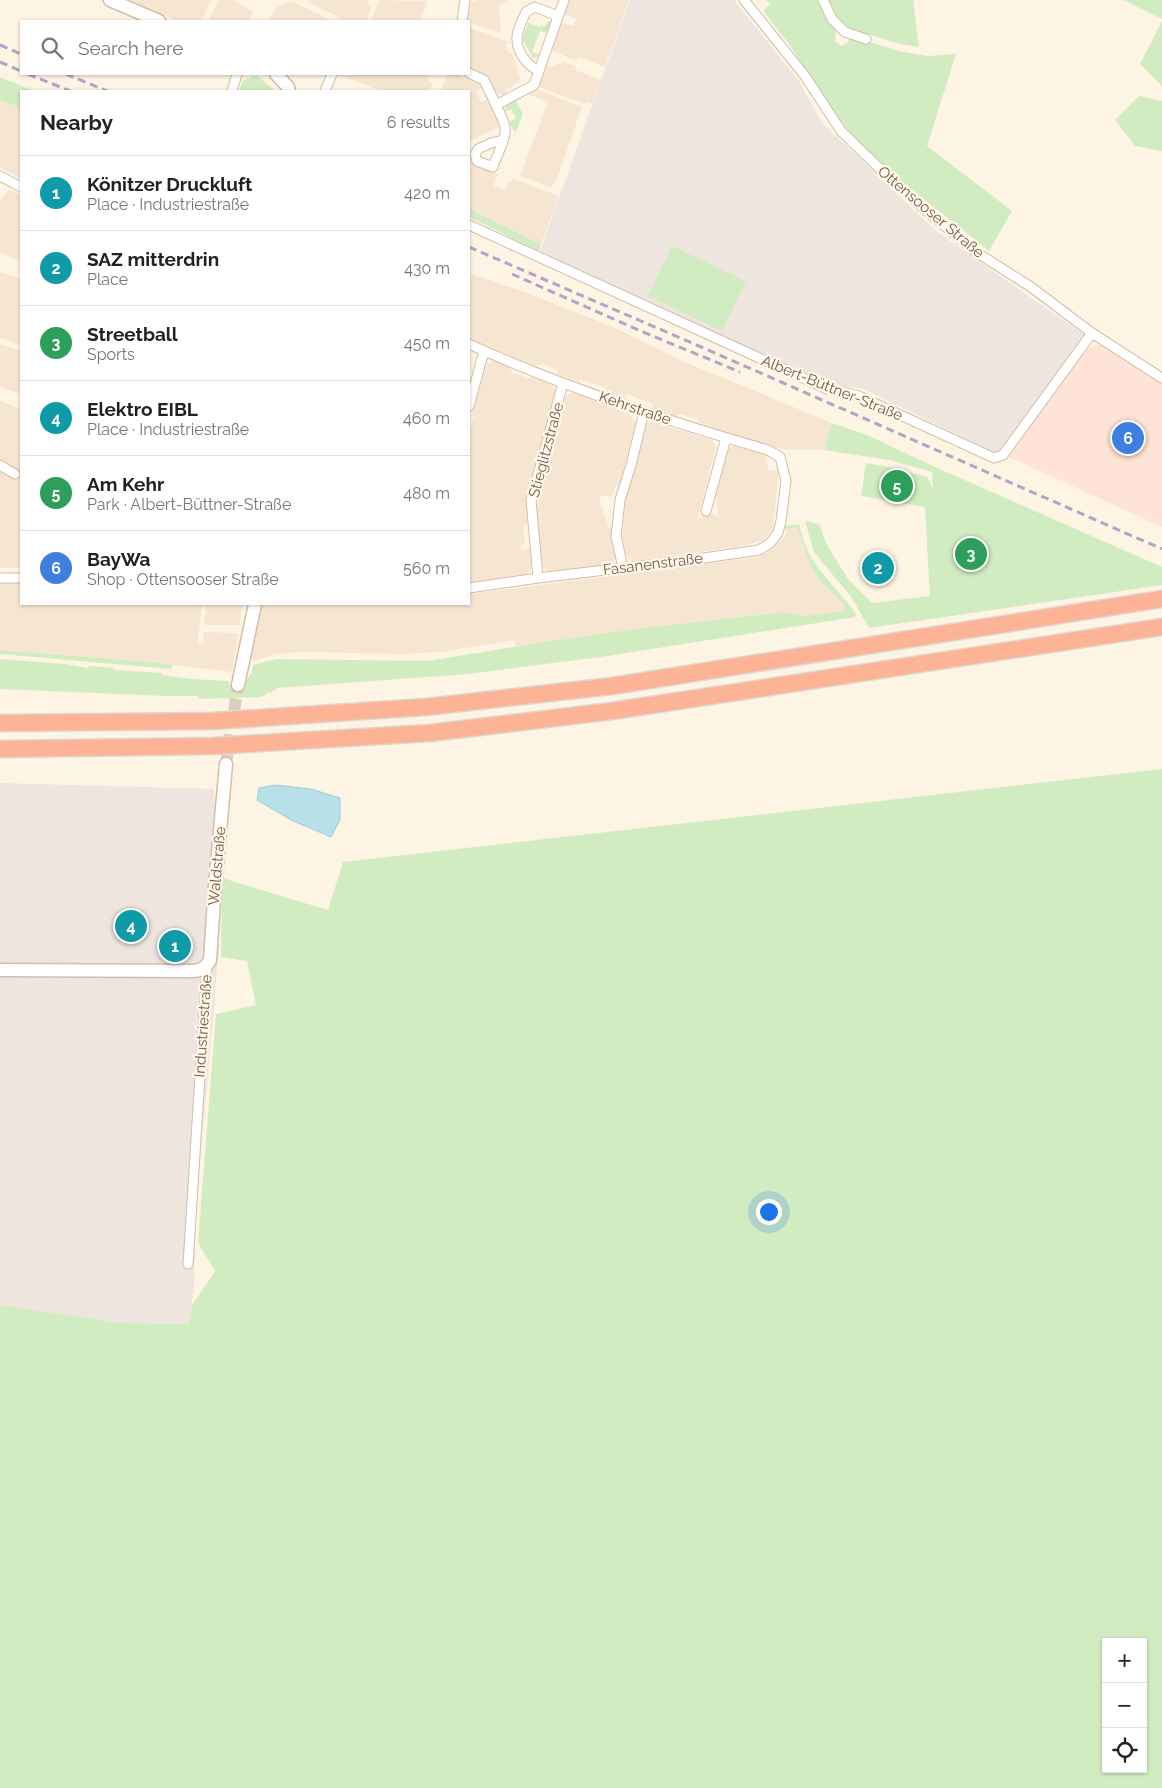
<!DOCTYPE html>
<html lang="en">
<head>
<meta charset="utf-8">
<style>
  body { margin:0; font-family:Raleway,sans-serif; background:#f6f6f6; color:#222 }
  .controls { position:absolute; right:15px; bottom:15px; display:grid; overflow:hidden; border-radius:0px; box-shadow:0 1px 4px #0004 }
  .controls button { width:45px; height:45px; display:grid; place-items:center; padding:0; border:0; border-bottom:1px solid #e0e0e0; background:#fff; color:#222; font:25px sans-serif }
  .you { position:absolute; left:768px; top:1211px; width:18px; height:18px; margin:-12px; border:4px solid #fff; border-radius:50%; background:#1a73e8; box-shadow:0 0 0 8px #1a73e833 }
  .badge { display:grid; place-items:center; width:32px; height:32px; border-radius:50%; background:#ea580c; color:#fff; font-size:16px; font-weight:700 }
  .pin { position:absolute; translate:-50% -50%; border:2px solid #fff; box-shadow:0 1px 5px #0006 }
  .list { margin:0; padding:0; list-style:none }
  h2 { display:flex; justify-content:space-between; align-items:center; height:65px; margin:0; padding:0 20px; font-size:21px }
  h2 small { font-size:16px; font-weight:400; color:#767676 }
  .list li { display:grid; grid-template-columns:32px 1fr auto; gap:15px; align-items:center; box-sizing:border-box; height:75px; padding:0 20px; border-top:1px solid #e0e0e0 }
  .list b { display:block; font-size:19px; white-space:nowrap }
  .list p { margin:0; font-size:16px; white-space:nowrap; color:#767676 }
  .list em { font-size:16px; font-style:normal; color:#767676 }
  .icon { flex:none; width:28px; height:28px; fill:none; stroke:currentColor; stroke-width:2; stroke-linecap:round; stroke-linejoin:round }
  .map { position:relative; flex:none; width:1162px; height:1788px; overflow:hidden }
  .search { position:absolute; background:#fff; box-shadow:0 1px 4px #0004; left:20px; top:20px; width:450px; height:55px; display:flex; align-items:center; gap:12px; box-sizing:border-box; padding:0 18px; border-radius:0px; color:#767676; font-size:19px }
  .panel { position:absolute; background:#fff; box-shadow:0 1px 4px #0004; left:20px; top:90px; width:450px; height:515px; border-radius:0px }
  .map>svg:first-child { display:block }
  .residential { fill:#f6e6d1 }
  .commercial { fill:#ffe3d6 }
  .industrial { fill:#ede5de }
  .green { fill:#d2ecc1; fill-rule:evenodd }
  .water { fill:#b7e0e8; stroke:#9cd0db }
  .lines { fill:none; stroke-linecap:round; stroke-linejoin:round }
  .secondary-tunnel { stroke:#dccebc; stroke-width:12; stroke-dasharray:12 6; stroke-linecap:butt }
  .street-casing { stroke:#d2beab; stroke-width:11 }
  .secondary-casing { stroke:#d5bda9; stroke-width:15 }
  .highway-casing { stroke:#dfd7d3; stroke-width:19 }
  .street { stroke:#fff; stroke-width:9 }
  .secondary { stroke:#fff; stroke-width:12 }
  .highway { stroke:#fcb396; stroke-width:16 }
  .rail { stroke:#b7a1c8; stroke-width:3; stroke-dasharray:8 5; stroke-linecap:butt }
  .labels { text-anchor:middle; stroke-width:4.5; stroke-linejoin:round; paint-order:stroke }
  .street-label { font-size:15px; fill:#785a47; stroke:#fff8eb }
</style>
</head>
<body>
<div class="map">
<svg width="1162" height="1788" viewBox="0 0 1162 1788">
  <rect width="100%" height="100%" fill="#fef4e3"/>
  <!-- residential -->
  <path class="residential" d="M 129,0 L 211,0 L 201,21 L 177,21 Z
    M 219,0 L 234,0 L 253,12 L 248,21 L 208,21 Z
    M 309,0 L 369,0 L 367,4 L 372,6 L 366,21 L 342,21 L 337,16 L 307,2 Z
    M 379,0 L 420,1 L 424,0 L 427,1 L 420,21 L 371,21 Z
    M 469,0 L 475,2 L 476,0 L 508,0 L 499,7 L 501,30 L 499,33 L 466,21 Z
    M 569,0 L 629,0 L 605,67 L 579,57 L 576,61 L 553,51 L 551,49 L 560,23 L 573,26 L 576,19 L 564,14 Z
    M 291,1 L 333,21 L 268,21 L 278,6 Z
    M 469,28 L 509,42 L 505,44 L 509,53 L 513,55 L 521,81 L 506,90 L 508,93 L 503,95 L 496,93 L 486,77 L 469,69 Z
    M 564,62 L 576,66 L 575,70 L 601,80 L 592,104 L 587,102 L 584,104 L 538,86 L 545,65 L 551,67 Z
    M 337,74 L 429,74 L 427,80 L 433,84 L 428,91 L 383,91 Z
    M 447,74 L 455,74 L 478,82 L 481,84 L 483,87 L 476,91 L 481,102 L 489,99 L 501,126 L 469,141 L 469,91 L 441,91 Z
    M 537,89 L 582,107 L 555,184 L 550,187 L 520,176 L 548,102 L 527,94 Z
    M 0,100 L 21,108 L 21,178 L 0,168 Z
    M 469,157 L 473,165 L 498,174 L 494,185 L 496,187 L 505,190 L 508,181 L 512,182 L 513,179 L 559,196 L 541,244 L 469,209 Z
    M 9,190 L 21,195 L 21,261 L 0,253 L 0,201 Z
    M 0,272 L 21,279 L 21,345 L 0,338 Z
    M 469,273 L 527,293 L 613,327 L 687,363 L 832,423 L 824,450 L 779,449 L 697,422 L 697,419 L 680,414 L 675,417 L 652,409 L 653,404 L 627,394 L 625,399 L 606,392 L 606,388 L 580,379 L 579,382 L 558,374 L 556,369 L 543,364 L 536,366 L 469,338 Z
    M 0,344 L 21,351 L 21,394 L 0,387 Z
    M 494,361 L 510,368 L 512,373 L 529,378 L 533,377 L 552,384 L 556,394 L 531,487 L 527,507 L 527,524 L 523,527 L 525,543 L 521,545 L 522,550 L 531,549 L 532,568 L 527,574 L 469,583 L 469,433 L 474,417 L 472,414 L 486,365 Z
    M 573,392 L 629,414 L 636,423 L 619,486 L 615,486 L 612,497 L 601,495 L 599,502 L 609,527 L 612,527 L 617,558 L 611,564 L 548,572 L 542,566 L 535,514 L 565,398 L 567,395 Z
    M 0,401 L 21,409 L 21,472 L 0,462 Z
    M 652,422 L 712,440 L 716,447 L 697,520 L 709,514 L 719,516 L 715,490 L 727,450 L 733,446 L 764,453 L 769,471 L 779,469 L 773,528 L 768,535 L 762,541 L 741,546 L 634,561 L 629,559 L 626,555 L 623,539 L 622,513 L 647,423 Z
    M 0,467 L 21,476 L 21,568 L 0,568 Z
    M 797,527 L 810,564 L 820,581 L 843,604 L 844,611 L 803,616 L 784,612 L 634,629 L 516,646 L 514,640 L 441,652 L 402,654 L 302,652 L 274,654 L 253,662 L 251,658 L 260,604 L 469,604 L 469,594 L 758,557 L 771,550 L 786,535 L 786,529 Z
    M 0,582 L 21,583 L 21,604 L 202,604 L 198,642 L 202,643 L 201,657 L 204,632 L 238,633 L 232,672 L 150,662 L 0,650 Z
    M 206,604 L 243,604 L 239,625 L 204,625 Z"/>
  <!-- commercial -->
  <path class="commercial" d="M 1101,344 L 1111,349 L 1162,383 L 1162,527 L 1007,456 L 1085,349 Z"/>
  <!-- industrial -->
  <path class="industrial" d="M 630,0 L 734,0 L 799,81 L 822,123 L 936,231 L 1087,337 L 1000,455 L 861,388 L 835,387 L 684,322 L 540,251 Z
    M 0,783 L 214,789 L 219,948 L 207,1087 L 197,1184 L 194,1285 L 189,1324 L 122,1323 L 0,1305 Z"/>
  <!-- green -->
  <path class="green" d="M 766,0 L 818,0 L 836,31 L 835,41 L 841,46 L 847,43 L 849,38 L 856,38 L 903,52 L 928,56 L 956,54 L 927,146 L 1012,211 L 989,251 L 899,179 L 860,142 L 840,121 L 789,44 L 763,11 L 770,4 Z
    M 827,0 L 913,0 L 919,47 L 900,44 L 851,29 C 838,22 833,13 827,0 Z
    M 1123,0 L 1162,0 L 1162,19 Z
    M 548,21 L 551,22 L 547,33 L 540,31 L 532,52 L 540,55 L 538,57 L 533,58 L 522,38 L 528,23 L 540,27 L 541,25 L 545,27 Z
    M 1162,21 L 1162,86 L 1140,64 Z
    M 253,76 L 259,77 L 275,91 L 239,91 L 243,81 Z
    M 0,77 L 34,91 L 21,91 L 21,108 L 0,100 Z
    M 1139,96 L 1162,101 L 1162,151 L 1135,146 L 1115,120 Z
    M 513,101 L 516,101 L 523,114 L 516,132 L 513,129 L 509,122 L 516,118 L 511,109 L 505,112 L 506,105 Z
    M 469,209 L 541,244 L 539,251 L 469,217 Z
    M 672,246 L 746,281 L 722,331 L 648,296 Z
    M 832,423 L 867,435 L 935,467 L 1162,567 L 1162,585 L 869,628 L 852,598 L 814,552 L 805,521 L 819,524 L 827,545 L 848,579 L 872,603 L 930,596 L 925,507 L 861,496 L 866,463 L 894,468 L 927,477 L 933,489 L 932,472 L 889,460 L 824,450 Z
    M 799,524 L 803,539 L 810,556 L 818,568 L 852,608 L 856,614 L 855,617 L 608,656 L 468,674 L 276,688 L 276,690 L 272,691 L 271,693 L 267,692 L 266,695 L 263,695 L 262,697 L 199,699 L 198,696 L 168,696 L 0,689 L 0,659 L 65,664 L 88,668 L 88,666 L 113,668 L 114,670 L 162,673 L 162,675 L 191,679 L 229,681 L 229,685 L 244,685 C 248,677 253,673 253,665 L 276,659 L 428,661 L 543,642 L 634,629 L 784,612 L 803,616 L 844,611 L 843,604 L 820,581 L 810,564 L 797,527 L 786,529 L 785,526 Z
    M 0,650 L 150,662 L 173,665 L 171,669 L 0,654 Z
    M 1162,769 L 1162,1788 L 0,1788 L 0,1305 L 122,1323 L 189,1324 L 192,1305 L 215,1271 L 198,1243 L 216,1014 L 256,1005 L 247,961 L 221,957 L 222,878 L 328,910 L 343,862 ZM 1106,1642 L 1143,1642 L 1143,1769 L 1106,1769 Z"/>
  <!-- water -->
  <path class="water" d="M 276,785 L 311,789 L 340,798 L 340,820 L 331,837 L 291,820 L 257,800 L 259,788 Z"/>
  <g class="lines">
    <!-- secondary-tunnel -->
    <path class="secondary-tunnel" d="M 226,764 L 238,685"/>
    <!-- street casing -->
    <g class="street-casing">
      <path id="street" d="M 744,0 L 805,76 L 841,131 L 879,168 L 923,208 L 976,252 L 1031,287 L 1092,333 L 1162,378
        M 823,0 L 832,19 L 845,32 L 866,39
        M 462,21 L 465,0
        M 539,71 C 528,66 517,53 517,39 C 516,31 523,19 526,12 L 535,7 L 558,16
        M 469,73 L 484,80 L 496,105
        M 232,91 L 237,74
        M 325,91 L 332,74
        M 503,140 L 491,143 L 478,149 L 475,154 L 477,161 L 493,167 C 496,157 507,137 505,128 C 504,120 499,112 496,105 L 534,85 L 564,0
        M 0,176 L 21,187
        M 469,225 L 827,389 L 859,396 L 994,458 L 1003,455 L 1092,333
        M 469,344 C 565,388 667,421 768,450 L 780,457 L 786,481 L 781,521 L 778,533 L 770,543 L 759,550 L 690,560 L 538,578 L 469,588
        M 469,406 L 484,351
        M 0,465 L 15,474
        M 706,511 L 726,438
        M 623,568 L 616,536 L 620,500 L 631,465 L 644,412
        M 0,578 L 21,578
        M 538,578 L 531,500 L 563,383
        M 188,1264 L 207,966"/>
    </g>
    <!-- secondary casing -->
    <g class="secondary-casing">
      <path id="secondary" d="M 110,0 L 159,21
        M 276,74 L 288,87 L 289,91
        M 238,685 L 255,604
        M 0,970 L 192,971 C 201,971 206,968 210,960 L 215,886 L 226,764"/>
    </g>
    <!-- highway casing -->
    <g class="highway-casing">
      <path id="highway" d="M 0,723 L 212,721 L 426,707 L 612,686 L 1162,599
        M 0,749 L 212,746 L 430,733 L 612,711 L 1162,627"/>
    </g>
    <!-- street -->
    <use href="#street" class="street"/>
    <!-- secondary -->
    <use href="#secondary" class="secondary"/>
    <!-- highway -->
    <use href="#highway" class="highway"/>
    <!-- rail -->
    <path class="rail" d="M 0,45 L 21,54
      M 0,62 L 21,71
      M 28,74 L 70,91
      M 66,74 L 107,91
      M 469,247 L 699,346 L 1162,549
      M 512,274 L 643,332 L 740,372"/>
  </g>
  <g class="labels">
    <!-- street labels -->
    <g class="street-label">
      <text transform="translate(931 212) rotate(40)" y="5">Ottensooser Straße</text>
      <text transform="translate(832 388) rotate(22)" y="5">Albert-Büttner-Straße</text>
      <text transform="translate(635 408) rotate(19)" y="5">Kehrstraße</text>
      <text transform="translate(546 450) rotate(-75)" y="5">Stieglitzstraße</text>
      <text transform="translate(653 564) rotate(-7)" y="5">Fasanenstraße</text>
      <text transform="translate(217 866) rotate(-85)" y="5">Waldstraße</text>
      <text transform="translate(203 1026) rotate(-86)" y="5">Industriestraße</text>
    </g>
  </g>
</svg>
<div class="controls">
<button>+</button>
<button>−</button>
<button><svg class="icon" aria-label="locate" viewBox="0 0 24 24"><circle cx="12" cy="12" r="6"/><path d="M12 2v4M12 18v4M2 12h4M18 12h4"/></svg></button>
</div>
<div class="you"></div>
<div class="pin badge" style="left:175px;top:946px;background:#0f9aa8">1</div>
<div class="pin badge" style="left:878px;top:568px;background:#0f9aa8">2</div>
<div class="pin badge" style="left:971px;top:554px;background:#2e9e5b">3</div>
<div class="pin badge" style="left:131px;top:926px;background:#0f9aa8">4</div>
<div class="pin badge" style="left:897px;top:486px;background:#2e9e5b">5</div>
<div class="pin badge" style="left:1128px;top:438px;background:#3f7fe0">6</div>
<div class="search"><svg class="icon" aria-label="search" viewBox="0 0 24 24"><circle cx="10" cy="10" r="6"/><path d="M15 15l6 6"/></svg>Search here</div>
<section class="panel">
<h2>Nearby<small>6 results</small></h2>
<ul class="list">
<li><span class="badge" style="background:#0f9aa8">1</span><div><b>Könitzer Druckluft</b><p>Place · Industriestraße</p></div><em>420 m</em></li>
<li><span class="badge" style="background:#0f9aa8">2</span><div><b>SAZ mitterdrin</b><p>Place</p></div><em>430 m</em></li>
<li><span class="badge" style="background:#2e9e5b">3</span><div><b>Streetball</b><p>Sports</p></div><em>450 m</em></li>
<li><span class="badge" style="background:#0f9aa8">4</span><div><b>Elektro EIBL</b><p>Place · Industriestraße</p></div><em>460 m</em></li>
<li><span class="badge" style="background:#2e9e5b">5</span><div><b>Am Kehr</b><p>Park · Albert-Büttner-Straße</p></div><em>480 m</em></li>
<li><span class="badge" style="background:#3f7fe0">6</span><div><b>BayWa</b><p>Shop · Ottensooser Straße</p></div><em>560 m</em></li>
</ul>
</section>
</div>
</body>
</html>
